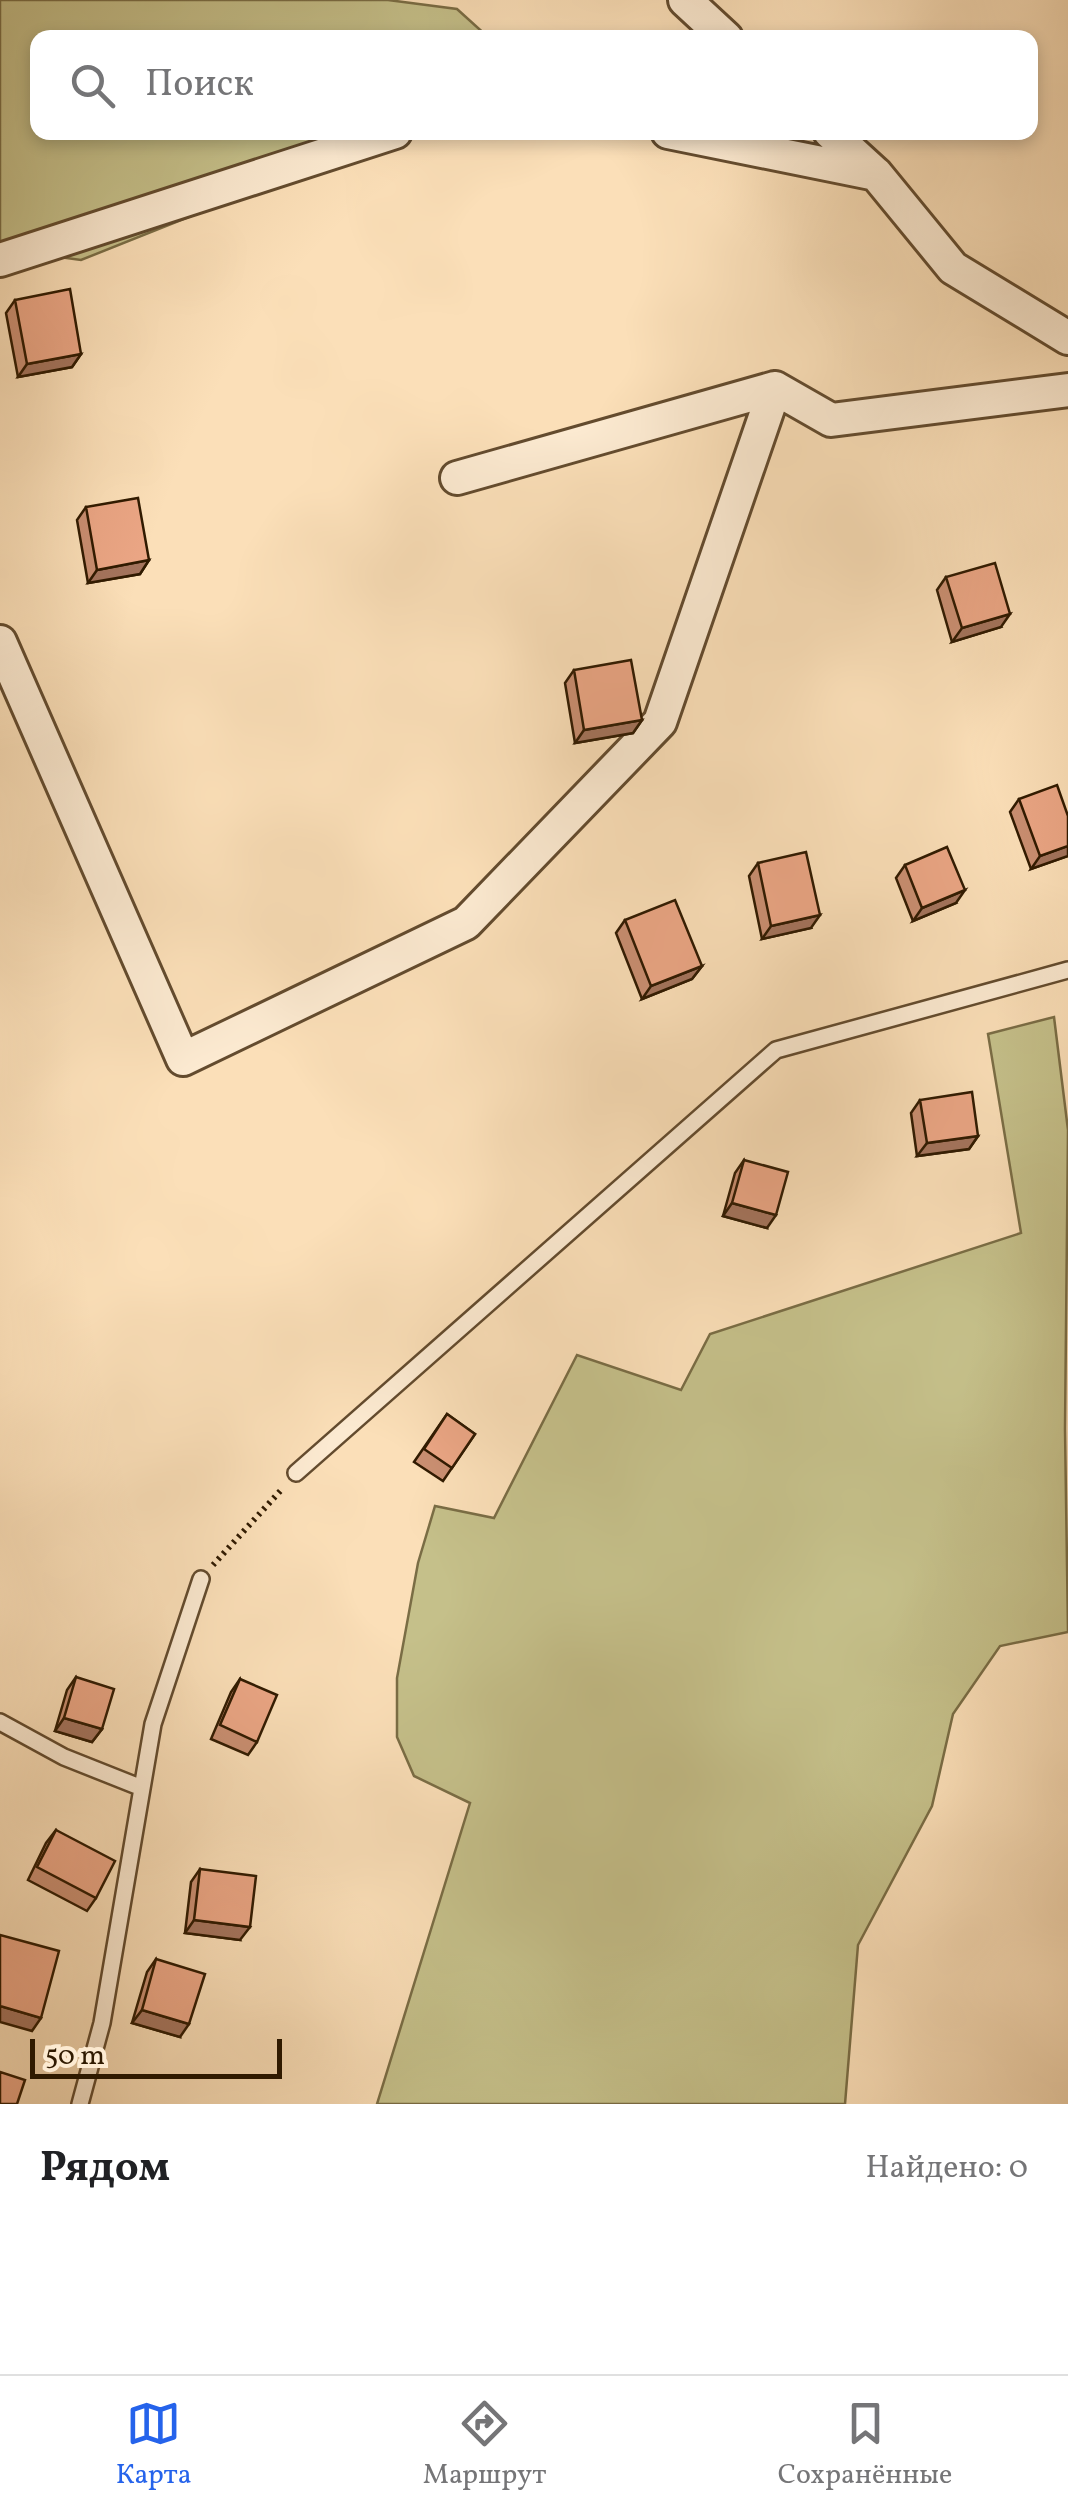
<!DOCTYPE html>
<html lang="ru">
<head>
<meta charset="utf-8">
<style>
  body { margin:0; font-family:Vollkorn,serif; background:#f6f6f6; color:#202124 }
  .scale { position:absolute; left:30px; bottom:25px; width:252px; box-sizing:border-box; padding-left:10px; border:5px solid #301a00; border-top:0; font-size:28px; line-height:35px; white-space:nowrap; color:#301a00; -webkit-text-stroke:8px #fcead1; paint-order:stroke }
  .list { margin:0; padding:0; list-style:none }
  h2 { display:flex; justify-content:space-between; align-items:center; height:130px; margin:0; padding:0 40px; font-size:42px }
  h2 small { font-size:32px; font-weight:400; color:#757577 }
  .icon { flex:none; width:55px; height:55px; fill:none; stroke:currentColor; stroke-width:2; stroke-linecap:round; stroke-linejoin:round }
  .map { position:relative; flex:none; width:1068px; height:2104px; overflow:hidden }
  .search { position:absolute; background:#fff; box-shadow:0 5px 15px #0003; left:30px; right:30px; top:30px; height:110px; display:flex; align-items:center; gap:25px; box-sizing:border-box; padding:0 35px; border-radius:20px; color:#757577; font-size:38px }
  .sheet { height:270px; background:#fff }
  nav { display:flex; justify-content:space-around; align-items:center; box-sizing:border-box; height:140px; border-top:2px solid #e0e0e0; background:#fff; font-size:28px; color:#757577 }
  nav a { display:grid; justify-items:center; gap:5px }
  nav .on { color:#2563eb }
  .map>svg:first-child { display:block }
  .green { fill:#c5c08a; stroke:#7a6d45; stroke-width:2.5 }
  .lines { fill:none; stroke-linecap:round; stroke-linejoin:round }
  .lane-casing { stroke:#634b2e; stroke-width:20 }
  .street-casing { stroke:#634b2e; stroke-width:38 }
  .path { stroke:#301a00; stroke-width:6; stroke-dasharray:2.5 5; stroke-linecap:butt }
  .lane { stroke:#fcead1; stroke-width:15 }
  .street { stroke:#fcead1; stroke-width:32 }
  .wall { fill:#ca8f72; stroke:#301a00; stroke-width:2.5 }
  .shaded-wall { fill:#a4745d; stroke:#301a00; stroke-width:2.5 }
  .building { fill:#eba685; stroke:#301a00; stroke-width:2.5 }
</style>
</head>
<body>
<div class="map">
<svg width="1068" height="2104" viewBox="0 0 1068 2104">
  <rect width="100%" height="100%" fill="#fbdfb8"/>
  <filter id="stains"><feTurbulence type="fractalNoise" baseFrequency=".002" numOctaves="4"/><feColorMatrix values="0 0 0 0 .2 0 0 0 0 .09 0 0 0 0 .02 0 0 0 .5 -.17"/></filter>
  <radialGradient id="worn" r=".72"><stop offset=".6" stop-color="#630" stop-opacity="0"/><stop offset="1" stop-color="#630" stop-opacity=".3"/></radialGradient>
  <!-- green -->
  <path class="green" d="M 0,0 L 388,0 L 457,9 L 488,37 L 38,38 L 38,132 L 399,133 L 81,260 L 0,249 Z
    M 1054,1017 L 1068,1130 L 1065,1429 L 1068,1632 L 1000,1646 L 953,1714 L 932,1806 L 858,1945 L 845,2104 L 377,2104 L 470,1803 L 414,1776 L 397,1737 L 397,1678 L 418,1563 L 435,1506 L 494,1518 L 577,1355 L 681,1390 L 710,1334 L 1021,1233 L 988,1034 Z"/>
  <g class="lines">
    <!-- lane casing -->
    <g class="lane-casing">
      <path id="lane" d="M 296,1473 L 776,1050 L 1068,970
        M 0,1722 L 64,1757 L 142,1788
        M 80,2104 L 102,2023 L 153,1724 L 201,1579"/>
    </g>
    <!-- street casing -->
    <g class="street-casing">
      <path id="street" d="M 685,0 L 726,38
        M 668,132 L 876,174
        M 830,132 L 876,174 L 953,268 L 1068,338
        M 0,260 L 395,132
        M 457,478 L 775,388 L 831,420 L 1068,390
        M 0,642 L 183,1059 L 466,923 L 660,722 L 775,388"/>
    </g>
    <!-- path -->
    <path class="path" d="M 213,1565 L 282,1489"/>
    <!-- lane -->
    <use href="#lane" class="lane"/>
    <!-- street -->
    <use href="#street" class="street"/>
  </g>
  <!-- wall -->
  <path class="wall" d="M 15,300 L 81,354 L 72,367 L 18,377 L 6,313 Z
    M 86,507 L 149,560 L 140,574 L 88,583 L 77,520 Z
    M 946,577 L 1001,627 L 952,642 L 937,590 Z
    M 574,670 L 642,720 L 633,733 L 575,743 L 565,683 Z
    M 1019,799 L 1068,816 L 1068,856 L 1031,869 L 1010,812 Z
    M 758,863 L 811,928 L 762,939 L 749,876 Z
    M 905,865 L 956,903 L 913,921 L 896,878 Z
    M 625,920 L 702,966 L 692,979 L 642,999 L 616,933 Z
    M 920,1100 L 978,1136 L 969,1149 L 917,1156 L 911,1113 Z
    M 744,1160 L 767,1228 L 723,1216 L 735,1173 Z
    M 447,1414 L 475,1434 L 443,1481 L 414,1462 Z
    M 76,1677 L 102,1729 L 92,1742 L 55,1731 L 67,1690 Z
    M 240,1679 L 257,1742 L 248,1755 L 211,1739 L 231,1692 Z
    M 56,1830 L 96,1898 L 87,1911 L 28,1880 L 46,1843 Z
    M 200,1869 L 240,1940 L 185,1933 L 191,1882 Z
    M 156,1959 L 180,2037 L 132,2023 L 147,1972 Z"/>
  <!-- shaded-wall -->
  <path class="shaded-wall" d="M 81,354 L 72,367 L 18,377 L 27,364 Z
    M 149,560 L 140,574 L 88,583 L 97,570 Z
    M 1010,614 L 1001,627 L 952,642 L 962,628 Z
    M 642,720 L 633,733 L 575,743 L 584,730 Z
    M 1068,846 L 1068,856 L 1031,869 L 1040,856 Z
    M 965,890 L 956,903 L 913,921 L 922,908 Z
    M 820,915 L 811,928 L 762,939 L 771,926 Z
    M 702,966 L 692,979 L 642,999 L 651,986 Z
    M 978,1136 L 969,1149 L 917,1156 L 927,1143 Z
    M 732,1203 L 776,1215 L 767,1228 L 723,1216 Z
    M 64,1718 L 102,1729 L 92,1742 L 55,1731 Z
    M 194,1920 L 250,1927 L 240,1940 L 185,1933 Z
    M 0,2006 L 41,2018 L 32,2031 L 0,2022 Z
    M 142,2010 L 189,2024 L 180,2037 L 132,2023 Z"/>
  <!-- building -->
  <path class="building" d="M 70,289 L 81,354 L 27,364 L 15,300 Z
    M 138,498 L 149,560 L 97,570 L 86,507 Z
    M 995,563 L 1010,614 L 962,628 L 946,577 Z
    M 631,660 L 642,720 L 584,730 L 574,670 Z
    M 1057,785 L 1068,816 L 1068,846 L 1040,856 L 1019,799 Z
    M 947,847 L 965,890 L 922,908 L 905,865 Z
    M 806,852 L 820,915 L 771,926 L 758,863 Z
    M 675,900 L 702,966 L 651,986 L 625,920 Z
    M 972,1092 L 978,1136 L 927,1143 L 920,1100 Z
    M 744,1160 L 788,1172 L 776,1215 L 732,1203 Z
    M 447,1414 L 475,1434 L 452,1468 L 424,1449 Z
    M 76,1677 L 114,1689 L 102,1729 L 64,1718 Z
    M 240,1679 L 277,1695 L 257,1742 L 220,1725 Z
    M 56,1830 L 115,1861 L 96,1898 L 37,1867 Z
    M 200,1869 L 256,1876 L 250,1927 L 194,1920 Z
    M 0,1935 L 59,1951 L 41,2018 L 0,2006 Z
    M 156,1959 L 205,1974 L 189,2024 L 142,2010 Z
    M 0,2072 L 25,2080 L 17,2104 L 0,2104 Z"/>
  <rect width="100%" height="100%" filter="url(#stains)"/>
  <rect width="100%" height="100%" fill="url(#worn)"/>
</svg>
<div class="scale">50 m</div>
<div class="search"><svg class="icon" aria-label="search" viewBox="0 0 24 24"><circle cx="10" cy="10" r="6"/><path d="M15 15l6 6"/></svg>Поиск</div>
</div>
<section class="sheet">
<h2>Рядом<small>Найдено: 0</small></h2>
<ul class="list">
</ul>
</section>
<nav>
<a class="on"><svg class="icon" aria-label="map" viewBox="0 0 24 24"><path d="M3 6l6-2 6 2 6-2v14l-6 2-6-2-6 2zM9 4v14M15 6v14"/></svg>Карта</a>
<a><svg class="icon" aria-label="directions" viewBox="0 0 24 24"><path d="M12 3l9 9-9 9-9-9zM9 14v-3h6M13 9l2 2-2 2"/></svg>Маршрут</a>
<a><svg class="icon" aria-label="saved" viewBox="0 0 24 24"><path d="M7 4h10v16l-5-4-5 4z"/></svg>Сохранённые</a>
</nav>
</body>
</html>
